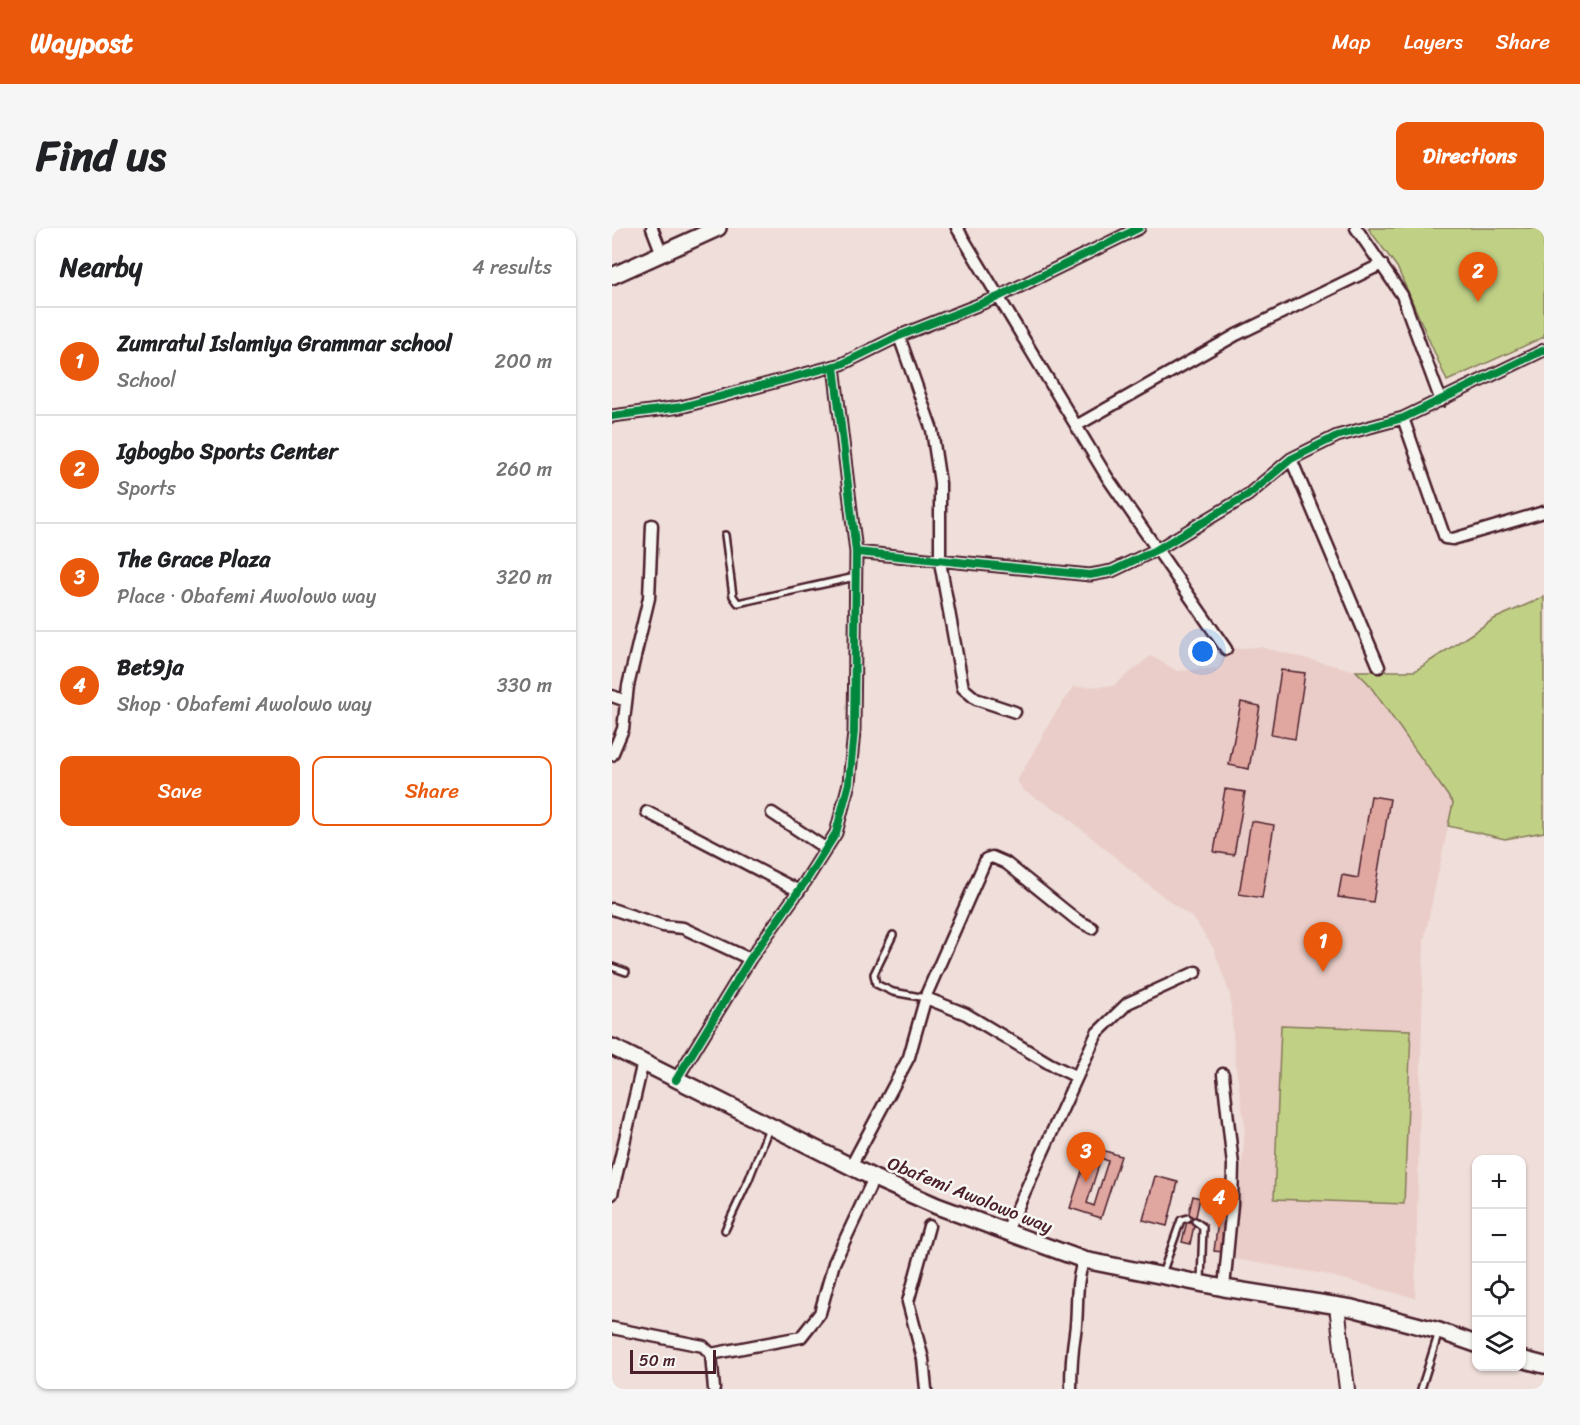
<!DOCTYPE html>
<html lang="en">
<head>
<meta charset="utf-8">
<style>
  body { margin:0; font-family:Sriracha,sans-serif; background:#f6f6f6; color:#202124 }
  .controls { position:absolute; right:18px; bottom:18px; display:grid; overflow:hidden; border-radius:12px; box-shadow:0 2px 4px #0004 }
  .controls button { width:54px; height:54px; display:grid; place-items:center; padding:0; border:0; border-bottom:2px solid #e0e0e0; background:#fff; color:#202124; font:30px sans-serif }
  .scale { position:absolute; left:18px; bottom:15px; width:86px; box-sizing:border-box; padding-left:6px; border:3px solid #4a1f2b; border-top:0; font-size:16px; line-height:21px; white-space:nowrap; color:#4a1f2b; -webkit-text-stroke:4px #f6f6f2; paint-order:stroke }
  .you { position:absolute; left:591px; top:424px; width:21px; height:21px; margin:-15px; border:4px solid #fff; border-radius:50%; background:#1a73e8; box-shadow:0 0 0 9px #1a73e833 }
  .badge { display:grid; place-items:center; width:39px; height:39px; border-radius:50%; background:#ea580c; color:#fff; font-size:20px; font-weight:700 }
  .pin { position:absolute; translate:-50% -50px; filter:drop-shadow(0 2px 3px #0008) }
  .pin::after { content:''; position:absolute; top:32px; width:21px; height:18px; background:inherit; clip-path:polygon(0 0,100% 0,50% 100%) }
  .list { margin:0; padding:0; list-style:none }
  h2 { display:flex; justify-content:space-between; align-items:center; height:78px; margin:0; padding:0 24px; font-size:26px }
  h2 small { font-size:20px; font-weight:400; color:#757577 }
  .list li { display:grid; grid-template-columns:39px 1fr auto; gap:18px; align-items:center; box-sizing:border-box; height:108px; padding:0 24px; border-top:2px solid #e0e0e0 }
  .list b { display:block; font-size:22px; white-space:nowrap }
  .list p { margin:0; font-size:20px; white-space:nowrap; color:#757577 }
  .list em { font-size:20px; font-style:normal; color:#757577 }
  .actions { display:flex; gap:12px; padding:18px 24px }
  .actions a { flex:1; padding:14px 0; border:2px solid #ea580c; border-radius:12px; text-align:center; font-size:21px; color:#ea580c }
  .actions .main { background:#ea580c; color:#fff }
  .icon { flex:none; width:33px; height:33px; fill:none; stroke:currentColor; stroke-width:2; stroke-linecap:round; stroke-linejoin:round }
  .map { position:relative; flex:none; width:932px; height:1161px; overflow:hidden; border-radius:12px }
  header { display:flex; align-items:center; gap:36px; box-sizing:border-box; height:84px; padding:0 30px; background:#ea580c; color:#fff }
  header strong { font-size:28px }
  nav { display:flex; gap:33px; margin-inline-start:auto; font-size:21px }
  .intro { display:flex; align-items:center; justify-content:space-between; box-sizing:border-box; height:144px; padding:0 36px }
  h1 { margin:0; font-size:42px }
  .button { padding:15px 27px; border-radius:12px; background:#ea580c; color:#fff; font-size:21px; font-weight:700 }
  main { display:flex; gap:36px; padding:0 36px }
  aside { flex:1; background:#fff; border-radius:12px; box-shadow:0 2px 4px #0004 }
  .map>svg:first-child { display:block }
  .built { fill:#eacdc8 }
  .green { fill:#c0d186; stroke:#857858; stroke-width:1.5 }
  .building { fill:#e0a6a0; stroke:#4a1f2b; stroke-width:1.5; fill-rule:evenodd }
  .lines { fill:none; stroke-linecap:round; stroke-linejoin:round }
  .service-casing { stroke:#4a1f2b; stroke-width:10 }
  .minor-casing { stroke:#4a1f2b; stroke-width:15 }
  .tertiary-casing { stroke:#4a1f2b; stroke-width:18 }
  .secondary-casing { stroke:#4a1f2b; stroke-width:20 }
  .service { stroke:#f6f6f2; stroke-width:5 }
  .minor { stroke:#f6f6f2; stroke-width:10 }
  .tertiary { stroke:#f6f6f2; stroke-width:14 }
  .secondary { stroke:#f6f6f2; stroke-width:15 }
  .cycleway-casing { stroke:#f6f6f2; stroke-width:11 }
  .cycleway { stroke:#00873e; stroke-width:8 }
  .labels { text-anchor:middle; stroke-width:5; stroke-linejoin:round; paint-order:stroke }
  .street-label { font-size:18px; fill:#4a1f2b; stroke:#f6f6f2 }
</style>
</head>
<body>
<header>
<strong>Waypost</strong>
<nav><a>Map</a><a>Layers</a><a>Share</a></nav>
</header>
<div class="intro"><h1>Find us</h1><a class="button">Directions</a></div>
<main>
<aside>
<h2>Nearby<small>4 results</small></h2>
<ul class="list">
<li><span class="badge">1</span><div><b>Zumratul Islamiya Grammar school</b><p>School</p></div><em>200 m</em></li>
<li><span class="badge">2</span><div><b>Igbogbo Sports Center</b><p>Sports</p></div><em>260 m</em></li>
<li><span class="badge">3</span><div><b>The Grace Plaza</b><p>Place · Obafemi Awolowo way</p></div><em>320 m</em></li>
<li><span class="badge">4</span><div><b>Bet9ja</b><p>Shop · Obafemi Awolowo way</p></div><em>330 m</em></li>
</ul>
<div class="actions"><a class="main">Save</a><a>Share</a></div>
</aside>
<div class="map">
<svg width="932" height="1161" viewBox="0 0 932 1161">
  <rect width="100%" height="100%" fill="#efded9"/>
  <filter id="ink" filterUnits="userSpaceOnUse"><feTurbulence type="fractalNoise" baseFrequency=".0167" numOctaves="2"/><feDisplacementMap in="SourceGraphic" scale="12" xChannelSelector="R" yChannelSelector="G"/><feConvolveMatrix kernelMatrix="1 2 1 2 8 2 1 2 1" color-interpolation-filters="sRGB"/></filter>
  <g filter="url(#ink)">
    <!-- built -->
    <path class="built" d="M 648,419 L 744,443 L 756,455 L 841,575 L 812,712 L 803,1070 L 712,1046 L 623,1031 L 633,898 L 623,832 L 618,767 L 602,721 L 582,691 L 539,659 L 450,585 L 412,563 L 405,553 L 444,484 L 462,459 L 501,458 L 539,428 L 565,443 L 607,440 L 614,421 Z"/>
    <!-- green -->
    <path class="green" d="M 756,0 L 932,0 L 932,109 L 835,153 L 785,39 Z
      M 932,369 L 932,604 L 893,611 L 836,598 L 841,575 L 756,455 L 744,443 L 803,443 L 882,391 Z
      M 669,797 L 799,802 L 792,976 L 662,971 Z"/>
    <!-- building -->
    <path class="building" d="M 669,442 L 693,445 L 683,511 L 659,507 Z
      M 629,474 L 648,478 L 637,541 L 617,537 Z
      M 613,561 L 633,564 L 622,627 L 602,624 Z
      M 759,568 L 778,571 L 761,674 L 726,669 L 730,647 L 746,650 Z
      M 639,593 L 662,597 L 650,670 L 627,666 Z
      M 478,918 L 509,928 L 489,990 L 458,980 ZM 489,930 L 496,933 L 482,978 L 475,975 Z
      M 543,948 L 566,954 L 555,998 L 531,992 Z
      M 610,964 L 619,965 L 611,1024 L 602,1023 Z
      M 581,968 L 588,970 L 578,1016 L 570,1014 Z"/>
    <g class="lines">
      <!-- service casing -->
      <g class="service-casing">
        <path id="service" d="M 113,307 L 121,368 L 126,375 L 243,349
          M 281,707 L 262,746 L 264,756 L 281,764 L 314,770
          M 0,739 L 14,744
          M 583,993 L 591,999 L 589,1053
          M 113,1002 L 137,951 L 157,900
          M 550,1046 L 569,992 L 576,990
          M 809,1161 L 827,1104"/>
      </g>
      <!-- minor casing -->
      <g class="minor-casing">
        <path id="minor" d="M 40,0 L 50,26
          M 345,0 L 495,249 L 614,421
          M 744,0 L 790,67 L 829,173
          M 287,108 L 320,202 L 328,255 L 328,334 L 351,460 L 364,471 L 403,484
          M 0,188 L 69,179 L 230,136 L 287,108 L 386,69 L 527,0
          M 791,190 L 833,310 L 841,311 L 932,284
          M 464,198 L 624,107 L 770,36
          M 679,231 L 767,439
          M 244,324 L 478,347 L 500,343 L 546,321 L 636,267 L 679,231 L 725,208 L 791,190 L 932,122
          M 0,468 L 14,473
          M 0,527 L 11,501 L 16,458 L 37,370 L 40,297
          M 35,584 L 187,663
          M 160,585 L 213,620
          M 0,681 L 51,698 L 71,700 L 138,731
          M 314,770 L 354,786 L 438,836 L 465,849
          M 611,846 L 621,937 L 620,976 L 612,1060
          M 64,852 L 138,731 L 193,654 L 224,605 L 237,555 L 242,504 L 244,324 L 222,138
          M 239,938 L 297,829 L 315,765 L 374,631 L 380,629 L 394,635 L 465,692 L 480,700
          M 0,966 L 31,834
          M 395,1003 L 485,805 L 516,775 L 584,744
          M 0,1100 L 91,1118 L 99,1126 L 102,1161
          M 99,1126 L 189,1109 L 208,1085 L 222,1035 L 262,950
          M 314,1161 L 311,1131 L 296,1074 L 317,998
          M 459,1161 C 459,1141 460,1124 463,1105 C 467,1081 462,1056 472,1032"/>
      </g>
      <!-- tertiary casing -->
      <g class="tertiary-casing">
        <path id="tertiary" d="M 725,1078 L 735,1161"/>
      </g>
      <!-- secondary casing -->
      <g class="secondary-casing">
        <path id="secondary" d="M 0,48 L 106,0
          M 0,819 L 262,950 L 325,978 L 436,1019 L 472,1032 L 612,1060 L 740,1080 L 827,1103 L 864,1116
          M 909,1131 L 932,1137"/>
      </g>
      <!-- service -->
      <use href="#service" class="service"/>
      <!-- minor -->
      <use href="#minor" class="minor"/>
      <!-- tertiary -->
      <use href="#tertiary" class="tertiary"/>
      <!-- secondary -->
      <use href="#secondary" class="secondary"/>
      <!-- cycleway casing -->
      <g class="cycleway-casing">
        <path id="cycleway" d="M 0,188 L 69,179 L 230,136 L 287,108 L 386,69 L 527,0
          M 244,324 L 478,347 L 500,343 L 546,321 L 636,267 L 679,231 L 725,208 L 791,190 L 932,122
          M 64,852 L 138,731 L 193,654 L 224,605 L 237,555 L 242,504 L 244,324 L 222,138"/>
      </g>
      <!-- cycleway -->
      <use href="#cycleway" class="cycleway"/>
    </g>
  </g>
  <g class="labels">
    <!-- street labels -->
    <g class="street-label">
      <text transform="translate(358 967) rotate(22)" y="6">Obafemi Awolowo way</text>
    </g>
  </g>
</svg>
<div class="controls">
<button>+</button>
<button>−</button>
<button><svg class="icon" aria-label="locate" viewBox="0 0 24 24"><circle cx="12" cy="12" r="6"/><path d="M12 2v4M12 18v4M2 12h4M18 12h4"/></svg></button>
<button><svg class="icon" aria-label="layers" viewBox="0 0 24 24"><path d="M12 4l9 5-9 5-9-5zM3 14l9 5 9-5"/></svg></button>
</div>
<div class="scale">50 m</div>
<div class="you"></div>
<div class="pin badge" style="left:711px;top:744px">1</div>
<div class="pin badge" style="left:866px;top:74px">2</div>
<div class="pin badge" style="left:474px;top:954px">3</div>
<div class="pin badge" style="left:607px;top:1000px">4</div>
</div>
</main>
</body>
</html>
